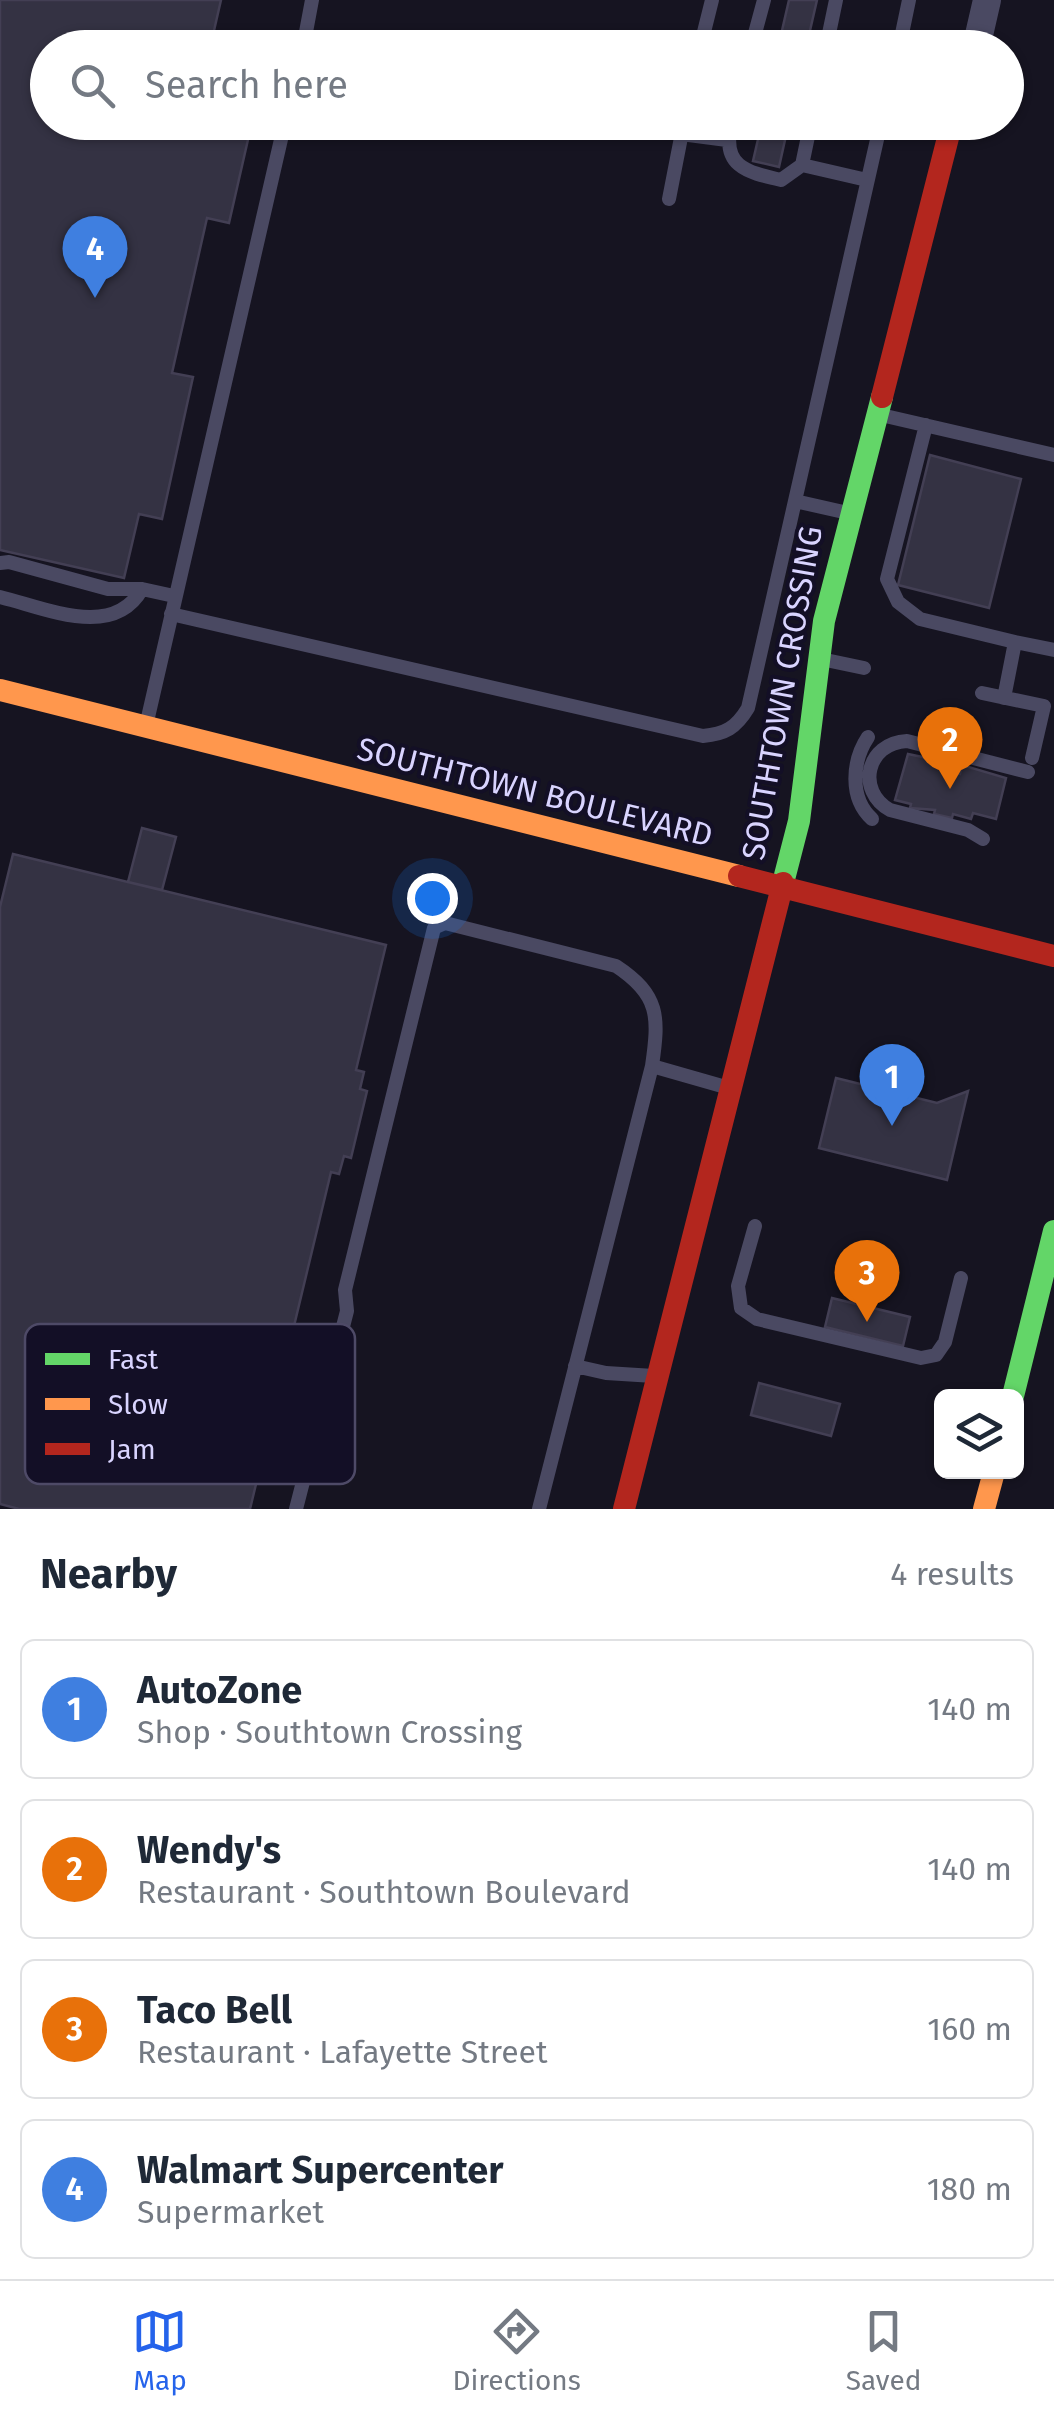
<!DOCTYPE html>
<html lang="en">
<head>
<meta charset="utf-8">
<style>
  body { margin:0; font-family:"Fira Sans",sans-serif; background:#f2f2f3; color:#1f2937 }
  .controls { position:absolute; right:30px; bottom:30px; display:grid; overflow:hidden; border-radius:15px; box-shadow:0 2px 8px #0004 }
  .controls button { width:90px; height:90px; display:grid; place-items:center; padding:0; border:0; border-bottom:2px solid #e0e1e3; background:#fff; color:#1f2937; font:50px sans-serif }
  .you { position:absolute; left:432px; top:898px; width:35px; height:35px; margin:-25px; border:8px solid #fff; border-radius:50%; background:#1a73e8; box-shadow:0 0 0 15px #1a73e833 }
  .badge { display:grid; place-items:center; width:65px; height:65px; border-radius:50%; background:#2563eb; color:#fff; font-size:32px; font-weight:700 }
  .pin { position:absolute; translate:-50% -82px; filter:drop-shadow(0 2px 5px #0008) }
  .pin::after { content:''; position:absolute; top:52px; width:35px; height:30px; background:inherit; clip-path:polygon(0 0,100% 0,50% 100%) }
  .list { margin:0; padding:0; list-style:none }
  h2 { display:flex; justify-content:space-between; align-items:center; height:130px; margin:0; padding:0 40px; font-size:42px }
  h2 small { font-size:32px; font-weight:400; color:#747a83 }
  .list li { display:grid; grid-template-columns:65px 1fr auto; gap:30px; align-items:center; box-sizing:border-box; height:140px; margin:0 20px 20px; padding:0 20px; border:2px solid #e0e1e3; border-radius:15px }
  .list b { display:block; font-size:38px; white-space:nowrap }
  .list p { margin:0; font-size:32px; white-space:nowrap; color:#747a83 }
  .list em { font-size:32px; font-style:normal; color:#747a83 }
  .icon { flex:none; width:55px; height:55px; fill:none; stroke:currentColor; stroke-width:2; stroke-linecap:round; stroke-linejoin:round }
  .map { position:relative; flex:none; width:1054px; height:1509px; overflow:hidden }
  .search { position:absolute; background:#fff; box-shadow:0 2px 8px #0004; left:30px; right:30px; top:30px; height:110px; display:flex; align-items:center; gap:25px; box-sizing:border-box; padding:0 35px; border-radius:55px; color:#747a83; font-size:38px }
  .sheet { height:770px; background:#fff }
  nav { display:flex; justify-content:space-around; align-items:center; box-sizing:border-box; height:140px; border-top:2px solid #e0e1e3; background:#fff; font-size:28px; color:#747a83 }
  nav a { display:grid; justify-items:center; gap:5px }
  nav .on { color:#2563eb }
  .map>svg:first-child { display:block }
  .building { fill:#343243; stroke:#433f54; stroke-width:2.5 }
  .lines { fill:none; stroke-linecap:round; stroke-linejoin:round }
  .lane { stroke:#4a4962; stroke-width:14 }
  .street { stroke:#4a4962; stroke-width:28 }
  .fast { stroke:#63d668; stroke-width:22 }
  .slow { stroke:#ff974d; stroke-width:22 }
  .jam { stroke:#b3261e; stroke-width:22 }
  .labels { text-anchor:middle; stroke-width:8; stroke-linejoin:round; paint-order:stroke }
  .street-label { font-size:32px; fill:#d9d4ff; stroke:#130f26 }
  .key { fill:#130f26; stroke:#4e4a67; stroke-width:2.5 }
  .key-label { font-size:28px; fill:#d9d4ff }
</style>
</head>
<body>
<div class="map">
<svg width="1054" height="1509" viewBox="0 0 1054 1509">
  <rect width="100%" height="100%" fill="#161421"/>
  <!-- building -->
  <path class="building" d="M 0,0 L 221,0 L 210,48 L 48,48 L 48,122 L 252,122 L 229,223 L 207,218 L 172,373 L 193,377 L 162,519 L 139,514 L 124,578 L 0,550 Z
    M 789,0 L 817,0 L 806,48 L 778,48 Z
    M 762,122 L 789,122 L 779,167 L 753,161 Z
    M 930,455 L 1021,479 L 989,608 L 898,585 Z
    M 908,754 L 947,762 L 945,770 L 960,774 L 962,765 L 1006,778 L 996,819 L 973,813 L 971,819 L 953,814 L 952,818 L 934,814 L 935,810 L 910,808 L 911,804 L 895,800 Z
    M 142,828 L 176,837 L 162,890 L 128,882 Z
    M 13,854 L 386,945 L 356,1070 L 364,1072 L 360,1089 L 367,1091 L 351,1158 L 344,1156 L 339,1174 L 331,1172 L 250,1509 L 19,1509 L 0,1504 L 0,907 Z
    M 836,1078 L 937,1103 L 968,1091 L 947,1180 L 819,1148 Z
    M 832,1298 L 910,1317 L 903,1346 L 825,1327 Z
    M 759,1383 L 840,1404 L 831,1436 L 751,1415 Z"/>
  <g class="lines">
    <!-- lane -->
    <path class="lane" d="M 303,48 L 312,0
      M 700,48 L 712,0
      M 751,48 L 764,0
      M 826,48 L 836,0
      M 899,48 L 909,0
      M 732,122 C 720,166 746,172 781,180 L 802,165 L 867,180
      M 681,134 L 727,140
      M 802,165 L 811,122
      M 669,199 L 684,122
      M 881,415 L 1054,455
      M 926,425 L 887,579 L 898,602 L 920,619 L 1015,642 L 1004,698
      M 795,501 L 848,513
      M 0,563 L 9,562 L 108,589 L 142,589 L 174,596
      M 0,597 C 46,608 113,640 142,589
      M 171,614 L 703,736 C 725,734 736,728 748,708 L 881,122
      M 1015,642 L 1054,650
      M 821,659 L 864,668
      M 982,693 L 1044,706 L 1032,758
      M 146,726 L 285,122
      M 868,737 C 852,761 849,798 872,819
      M 983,839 L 968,830 L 890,810 C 856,791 866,743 907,741 L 1028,772
      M 755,1226 L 738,1286 L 741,1308 L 757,1319 L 921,1358 L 936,1355 L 945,1342 L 961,1278
      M 575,1366 L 606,1373 L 654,1376
      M 296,1509 L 347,1311 L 345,1290 L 434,928 L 445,923 L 616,966 C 660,995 659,1017 652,1066 L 729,1088
      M 539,1509 L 652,1066"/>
    <!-- street -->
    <path class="street" d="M 976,48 L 987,0"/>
    <!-- fast -->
    <path class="fast" d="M 783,883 L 799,821 L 824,621 L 882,397
      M 1013,1396 L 1054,1231"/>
    <!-- slow -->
    <path class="slow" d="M 0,690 L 739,876
      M 984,1509 L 994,1472"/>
    <!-- jam -->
    <path class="jam" d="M 882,397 L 952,122
      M 739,876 L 1054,956
      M 624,1509 L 783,883"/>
  </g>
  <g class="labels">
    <!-- street labels -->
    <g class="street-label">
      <text transform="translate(782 693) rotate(-80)" y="11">SOUTHTOWN CROSSING</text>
      <text transform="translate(535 792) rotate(14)" y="11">SOUTHTOWN BOULEVARD</text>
    </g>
  </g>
  <!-- legend -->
  <rect x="25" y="1324" width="330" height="160" rx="15" class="key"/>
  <rect x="45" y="1353" width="45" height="12" fill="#63d668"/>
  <rect x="45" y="1398" width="45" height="12" fill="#ff974d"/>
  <rect x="45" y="1443" width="45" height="12" fill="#b3261e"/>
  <g class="key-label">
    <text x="108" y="1369">Fast</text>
    <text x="108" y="1414">Slow</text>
    <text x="108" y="1459">Jam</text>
  </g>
</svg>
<div class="controls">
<button><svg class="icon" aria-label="layers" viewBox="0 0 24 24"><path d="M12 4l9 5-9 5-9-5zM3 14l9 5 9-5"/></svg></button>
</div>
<div class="you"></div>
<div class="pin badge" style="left:892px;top:1126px;background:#3f7fe0">1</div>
<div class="pin badge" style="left:950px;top:789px;background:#e8710a">2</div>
<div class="pin badge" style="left:867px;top:1322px;background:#e8710a">3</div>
<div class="pin badge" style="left:95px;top:298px;background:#3f7fe0">4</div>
<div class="search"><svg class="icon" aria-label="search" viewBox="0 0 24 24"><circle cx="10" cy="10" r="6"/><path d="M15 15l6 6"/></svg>Search here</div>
</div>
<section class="sheet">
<h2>Nearby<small>4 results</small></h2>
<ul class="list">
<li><span class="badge" style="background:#3f7fe0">1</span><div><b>AutoZone</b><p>Shop · Southtown Crossing</p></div><em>140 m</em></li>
<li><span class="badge" style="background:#e8710a">2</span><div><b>Wendy's</b><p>Restaurant · Southtown Boulevard</p></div><em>140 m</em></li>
<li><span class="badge" style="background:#e8710a">3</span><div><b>Taco Bell</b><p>Restaurant · Lafayette Street</p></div><em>160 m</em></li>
<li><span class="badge" style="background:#3f7fe0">4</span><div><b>Walmart Supercenter</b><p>Supermarket</p></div><em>180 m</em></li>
</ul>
</section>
<nav>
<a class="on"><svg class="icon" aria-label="map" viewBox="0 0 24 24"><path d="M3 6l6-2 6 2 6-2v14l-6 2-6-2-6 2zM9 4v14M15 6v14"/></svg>Map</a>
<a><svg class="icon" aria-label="directions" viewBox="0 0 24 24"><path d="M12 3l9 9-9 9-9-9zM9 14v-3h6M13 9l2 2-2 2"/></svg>Directions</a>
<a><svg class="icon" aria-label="saved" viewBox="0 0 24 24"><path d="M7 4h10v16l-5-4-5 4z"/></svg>Saved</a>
</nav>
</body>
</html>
